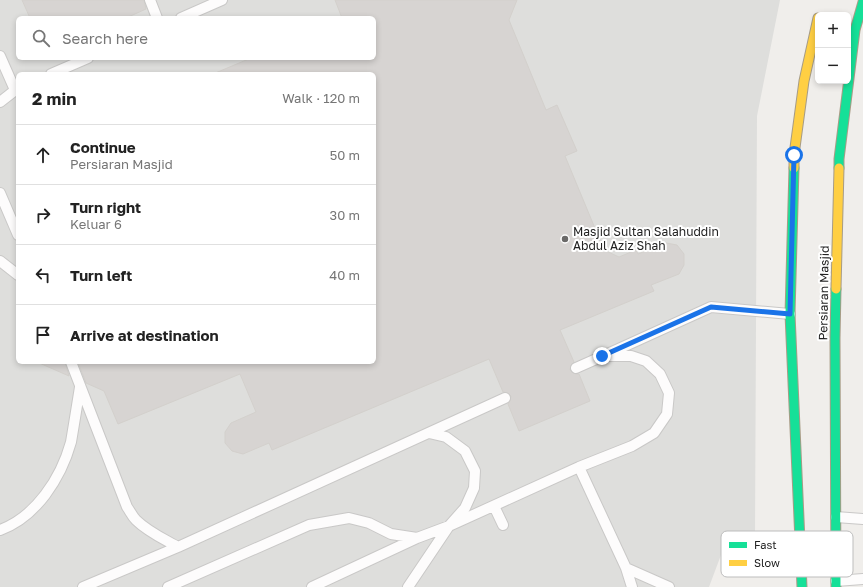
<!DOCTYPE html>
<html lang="en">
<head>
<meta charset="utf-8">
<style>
  body { margin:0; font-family:"Golos Text",sans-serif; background:#f6f6f6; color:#222 }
  .controls { position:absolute; right:12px; top:12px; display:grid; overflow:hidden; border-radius:6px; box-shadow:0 2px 6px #0003 }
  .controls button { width:36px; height:36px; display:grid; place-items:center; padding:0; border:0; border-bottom:1px solid #e0e0e0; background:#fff; color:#222; font:20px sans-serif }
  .stop { position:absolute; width:12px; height:12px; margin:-9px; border:3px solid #1a73e8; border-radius:50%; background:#fff }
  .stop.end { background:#1a73e8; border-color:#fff; box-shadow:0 1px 4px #0008 }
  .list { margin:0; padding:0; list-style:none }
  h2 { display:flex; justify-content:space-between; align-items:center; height:52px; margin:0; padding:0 16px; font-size:17px }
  h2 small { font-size:13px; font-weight:400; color:#767676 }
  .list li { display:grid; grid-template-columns:26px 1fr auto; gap:12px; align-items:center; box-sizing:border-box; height:60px; padding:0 16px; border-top:1px solid #e0e0e0 }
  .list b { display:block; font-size:15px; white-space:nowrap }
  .list p { margin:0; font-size:13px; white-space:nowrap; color:#767676 }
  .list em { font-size:13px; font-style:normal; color:#767676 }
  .icon { flex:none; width:22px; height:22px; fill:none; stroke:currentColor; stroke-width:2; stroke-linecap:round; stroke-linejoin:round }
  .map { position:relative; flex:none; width:863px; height:587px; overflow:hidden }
  .search { position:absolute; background:#fff; box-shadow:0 2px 6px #0003; left:16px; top:16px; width:360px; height:44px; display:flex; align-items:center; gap:10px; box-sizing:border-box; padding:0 14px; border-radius:6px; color:#767676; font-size:15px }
  .panel { position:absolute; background:#fff; box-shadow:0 2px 6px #0003; left:16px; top:72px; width:360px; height:292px; border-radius:6px }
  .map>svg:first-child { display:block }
  .religious { fill:#dededc; fill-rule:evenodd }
  .building { fill:#d7d4d2; stroke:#d3d0cc }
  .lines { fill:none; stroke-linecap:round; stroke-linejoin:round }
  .lane-casing { stroke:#c9c8c7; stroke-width:12 }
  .fast-casing { stroke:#a79c86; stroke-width:11 }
  .slow-casing { stroke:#a79c86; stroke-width:11 }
  .lane { stroke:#fdfcfc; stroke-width:10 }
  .fast { stroke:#16e098; stroke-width:9 }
  .slow { stroke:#ffcf43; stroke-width:9 }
  .route { stroke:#1a73e8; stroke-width:5 }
  .poi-dot { fill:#6a6968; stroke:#fff; stroke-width:1.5 }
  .labels { text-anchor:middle; stroke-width:4; stroke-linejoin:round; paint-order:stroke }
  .poi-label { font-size:12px; fill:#222; stroke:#fff; text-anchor:start }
  .street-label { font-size:12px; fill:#222; stroke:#fff }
  .key { fill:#fff; stroke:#bdbdbd; stroke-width:1 }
  .key-label { font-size:11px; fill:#222 }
</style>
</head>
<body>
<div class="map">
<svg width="863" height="587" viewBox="0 0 863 587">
  <rect width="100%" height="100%" fill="#f0eeeb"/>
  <!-- religious -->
  <path class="religious" d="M 0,0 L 780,0 L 757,116 L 755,536 L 724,547 L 709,587 L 0,587 ZM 18,18 L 374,18 L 374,58 L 18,58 ZM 18,74 L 374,74 L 374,362 L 18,362 Z"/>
  <!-- building -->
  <path class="building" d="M 22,0 L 144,0 L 146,9 L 126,18 L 30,18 Z
    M 335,0 L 517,0 L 509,20 L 546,110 L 557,105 L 577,151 L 565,156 L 604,250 L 619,257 L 636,250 L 638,254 L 666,243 L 677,245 L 684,254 L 684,265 L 679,274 L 651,285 L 654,291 L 560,330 L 574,362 L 571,365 L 570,370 L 573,373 L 576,374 L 579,374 L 590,401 L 519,431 L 508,404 L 510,401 L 511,396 L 508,393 L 503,392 L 489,359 L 272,450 L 269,443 L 243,454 L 232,451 L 225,443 L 225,432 L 231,423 L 256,412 L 240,374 L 118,424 L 104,391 L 86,383 L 78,362 L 374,362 L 374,74 L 213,74 L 251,58 L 374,58 L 374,18 L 342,18 Z
    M 37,362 L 65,362 L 69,376 Z"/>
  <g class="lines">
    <!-- lane casing -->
    <g class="lane-casing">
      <path id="lane" d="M 150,0 L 157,18
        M 181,18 L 222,0
        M 0,56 L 15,90
        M 51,74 L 88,58
        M 0,102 L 18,88
        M 0,193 L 18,235
        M 0,261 L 18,275
        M 71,362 L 127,507 C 130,511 132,516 136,520 C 148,532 164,539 178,547
        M 576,368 L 603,356 L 711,307 L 790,314
        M 579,467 L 626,568 L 632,587
        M 494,506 L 503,525
        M 836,517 L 863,519
        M 0,530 C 36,517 61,478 71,442 C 72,436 73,430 74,424 C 76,411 78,399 80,387
        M 626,568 L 669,587
        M 836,581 L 863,579
        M 83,587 L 178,547 L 505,398
        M 168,587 L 309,525 L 349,518 L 369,523 L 391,534 L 417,538 L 449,526 L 579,467 L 632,446 L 654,433 L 667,414 L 669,393 L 660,374 L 646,361 L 631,356 L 603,356
        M 312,587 L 417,538
        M 408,587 L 449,526 L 465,508 L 474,488 L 475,471 L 465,451 L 446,437 L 429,433"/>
    </g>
    <!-- fast casing -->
    <g class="fast-casing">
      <path id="fast" d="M 794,168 L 790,314 L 802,587
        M 839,168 L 839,159 L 855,30 L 863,2
        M 836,587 L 835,338 L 836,289"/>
    </g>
    <!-- slow casing -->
    <g class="slow-casing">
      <path id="slow" d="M 794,168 L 794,155 L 804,81 L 818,18
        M 836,289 L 839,168"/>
    </g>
    <!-- lane -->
    <use href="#lane" class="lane"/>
    <!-- fast -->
    <use href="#fast" class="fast"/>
    <!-- slow -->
    <use href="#slow" class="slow"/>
  </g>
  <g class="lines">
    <!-- route -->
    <path class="route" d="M 602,356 L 711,307 L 790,314 L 794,155"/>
  </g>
  <!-- markers -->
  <circle class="poi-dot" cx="565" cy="239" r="4"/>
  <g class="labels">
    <!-- poi labels -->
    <g class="poi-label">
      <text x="573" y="236">Masjid Sultan Salahuddin<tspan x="573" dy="14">Abdul Aziz Shah</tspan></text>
    </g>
    <!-- street labels -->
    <g class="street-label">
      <text transform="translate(824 293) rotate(-89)" y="4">Persiaran Masjid</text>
    </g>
  </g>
  <!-- legend -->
  <rect x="721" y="531" width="132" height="46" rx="6" class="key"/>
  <rect x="729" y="542" width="18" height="6" fill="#16e098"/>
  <rect x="729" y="560" width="18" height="6" fill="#ffcf43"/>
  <g class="key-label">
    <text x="754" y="549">Fast</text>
    <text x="754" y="567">Slow</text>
  </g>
</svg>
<div class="controls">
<button>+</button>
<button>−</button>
</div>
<div class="stop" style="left:794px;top:155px"></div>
<div class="stop end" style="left:602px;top:356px"></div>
<div class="search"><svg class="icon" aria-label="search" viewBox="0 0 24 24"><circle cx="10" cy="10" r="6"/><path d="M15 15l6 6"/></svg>Search here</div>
<section class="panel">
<h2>2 min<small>Walk · 120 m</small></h2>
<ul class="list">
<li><svg class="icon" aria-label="ahead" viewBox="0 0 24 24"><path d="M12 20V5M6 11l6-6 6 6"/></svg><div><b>Continue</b><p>Persiaran Masjid</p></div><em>50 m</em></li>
<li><svg class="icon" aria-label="right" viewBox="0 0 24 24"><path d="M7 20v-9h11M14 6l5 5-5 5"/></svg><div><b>Turn right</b><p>Keluar 6</p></div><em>30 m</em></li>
<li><svg class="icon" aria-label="left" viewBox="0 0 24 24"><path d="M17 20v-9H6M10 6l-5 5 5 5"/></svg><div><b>Turn left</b></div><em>40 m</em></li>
<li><svg class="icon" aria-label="arrive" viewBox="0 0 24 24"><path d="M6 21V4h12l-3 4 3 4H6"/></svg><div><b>Arrive at destination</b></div></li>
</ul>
</section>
</div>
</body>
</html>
